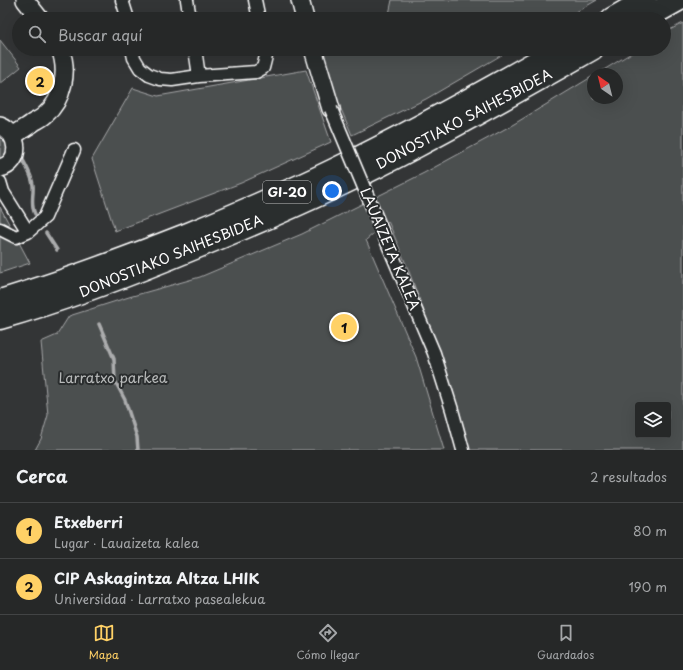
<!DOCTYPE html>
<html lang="es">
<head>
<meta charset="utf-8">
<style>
  body { margin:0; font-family:"Playpen Sans",sans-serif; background:#2e3030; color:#f1f3f6 }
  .controls { position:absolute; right:12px; bottom:12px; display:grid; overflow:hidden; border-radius:4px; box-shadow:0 4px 16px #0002 }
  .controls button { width:36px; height:36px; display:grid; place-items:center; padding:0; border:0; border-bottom:1px solid #424445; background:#262828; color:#f1f3f6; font:20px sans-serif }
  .compass { position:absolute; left:587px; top:68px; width:36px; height:36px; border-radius:50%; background:#262828; box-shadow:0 4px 16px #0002; rotate:325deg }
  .you { position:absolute; left:332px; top:191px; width:14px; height:14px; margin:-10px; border:3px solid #fff; border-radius:50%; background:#1a73e8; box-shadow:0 0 0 6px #1a73e833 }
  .badge { display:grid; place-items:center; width:26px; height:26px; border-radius:50%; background:#ffd166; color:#111; font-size:13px; font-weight:700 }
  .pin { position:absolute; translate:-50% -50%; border:2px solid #fff; box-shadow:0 1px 4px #0006 }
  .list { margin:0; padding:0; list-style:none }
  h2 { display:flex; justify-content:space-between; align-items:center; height:52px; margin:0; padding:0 16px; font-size:17px }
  h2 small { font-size:13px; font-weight:400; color:#a4a6a8 }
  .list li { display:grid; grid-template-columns:26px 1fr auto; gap:12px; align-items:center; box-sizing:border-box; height:56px; padding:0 16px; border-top:1px solid #424445 }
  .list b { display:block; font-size:15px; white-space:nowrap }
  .list p { margin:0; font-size:13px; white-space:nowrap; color:#a4a6a8 }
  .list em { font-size:13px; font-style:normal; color:#a4a6a8 }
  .icon { flex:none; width:22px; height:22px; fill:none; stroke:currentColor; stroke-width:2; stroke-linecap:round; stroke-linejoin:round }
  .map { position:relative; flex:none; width:683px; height:450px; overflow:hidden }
  .search { position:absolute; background:#262828; box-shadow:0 4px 16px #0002; left:12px; right:12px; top:12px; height:44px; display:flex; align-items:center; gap:10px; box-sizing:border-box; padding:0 14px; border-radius:22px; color:#a4a6a8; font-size:15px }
  .sheet { height:164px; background:#262828 }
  nav { display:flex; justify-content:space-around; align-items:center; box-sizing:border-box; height:56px; border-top:1px solid #424445; background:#262828; font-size:11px; color:#a4a6a8 }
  nav a { display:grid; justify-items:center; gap:2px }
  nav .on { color:#ffd166 }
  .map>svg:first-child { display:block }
  .green { fill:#4c4f50; stroke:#a6a7a8; fill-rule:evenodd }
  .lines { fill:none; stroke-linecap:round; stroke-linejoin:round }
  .stream { stroke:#abacad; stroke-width:3.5 }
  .street-casing { stroke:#fff; stroke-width:15 }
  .secondary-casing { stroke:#fff; stroke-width:20 }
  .highway-casing { stroke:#fff; stroke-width:25 }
  .street { stroke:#2a2d2e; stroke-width:12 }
  .secondary { stroke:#2a2d2e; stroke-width:17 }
  .highway { stroke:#2a2d2e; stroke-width:22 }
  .street-bridge-casing { stroke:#fff; stroke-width:15; stroke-linecap:butt }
  .street-bridge { stroke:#2a2d2e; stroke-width:12 }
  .labels { text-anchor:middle; stroke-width:4; stroke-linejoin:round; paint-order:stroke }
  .shield { fill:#2a2d2e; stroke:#bfc0c0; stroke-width:1 }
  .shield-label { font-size:13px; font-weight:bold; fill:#fff }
  .street-label { font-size:14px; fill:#fff; stroke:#2a2d2e }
  .park-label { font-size:14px; fill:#b7b9b9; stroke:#2a2d2e }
</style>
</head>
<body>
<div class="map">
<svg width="683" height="450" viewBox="0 0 683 450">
  <rect width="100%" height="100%" fill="#333536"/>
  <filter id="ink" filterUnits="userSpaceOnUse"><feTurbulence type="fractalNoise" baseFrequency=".025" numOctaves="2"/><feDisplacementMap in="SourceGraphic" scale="8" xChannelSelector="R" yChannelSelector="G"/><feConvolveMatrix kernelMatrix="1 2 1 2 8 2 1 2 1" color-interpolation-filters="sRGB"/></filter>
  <g filter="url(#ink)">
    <!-- green -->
    <path class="green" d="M 392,0 L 597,0 L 564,19 L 388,19 Z
      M 683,23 L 683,450 L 468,450 L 445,368 L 408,269 L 388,221 L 366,240 L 416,357 L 444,450 L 35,450 L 41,439 L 48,415 L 41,342 L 57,335 L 69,316 L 129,297 L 200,277 L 302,234 L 424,173 L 514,124 L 593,76 L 593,98 L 617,98 L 617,74 L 597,74 L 638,49 L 664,49 L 664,33 ZM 638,405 L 668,405 L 668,435 L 638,435 Z
      M 0,40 L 21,67 L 0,84 Z
      M 318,49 L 512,49 L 426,99 L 352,135 L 323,67 Z
      M 306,70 L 331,142 L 241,183 L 115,231 L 92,159 L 133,88 L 158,96 Z
      M 0,133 L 7,139 L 9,153 L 0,161 Z
      M 0,207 L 30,263 L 0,273 Z"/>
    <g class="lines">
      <!-- stream -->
      <path class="stream" d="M 23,160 C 27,168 32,176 33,185 C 34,195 30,204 35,214
        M 46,233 L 57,250
        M 99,324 L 114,359 L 115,381 L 125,400 L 137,437 L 138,450"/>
      <!-- street casing -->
      <g class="street-casing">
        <path id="street" d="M 122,0 L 128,19
          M 187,0 L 190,19
          M 255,0 L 259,19
          M 132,49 L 134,58 L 140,68 L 149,75 L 160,79 L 172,80 L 199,76 L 256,72 L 263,68 L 267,52 L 267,49
          M 195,49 L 199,76
          M 0,182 L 3,192 L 28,232 L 45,217 L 74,150
          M 0,229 L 16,237 L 28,232
          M 386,240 L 434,353 L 452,410 L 463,450"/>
      </g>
      <!-- secondary casing -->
      <g class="secondary-casing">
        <path id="secondary" d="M 25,0 L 40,19
          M 300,0 L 305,19
          M 313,49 L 331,109
          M 0,126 C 20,133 22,163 0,168
          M 13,136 C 20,131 27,127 34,122 C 38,120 42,118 45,115 C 63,100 69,71 60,49"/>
      </g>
      <!-- highway casing -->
      <g class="highway-casing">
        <path id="highway" d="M 612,19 L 645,0
          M 644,19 L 678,0
          M 0,301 C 63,282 125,259 186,235 C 237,214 287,193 336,169 C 412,132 486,91 559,49
          M 0,318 C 67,299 132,274 197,247 C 272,217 346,184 417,146 C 476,115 534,82 592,49"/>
      </g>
      <!-- street -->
      <use href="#street" class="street"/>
      <!-- secondary -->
      <use href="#secondary" class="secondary"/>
      <!-- highway -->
      <use href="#highway" class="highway"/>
      <!-- street-bridge casing -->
      <g class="street-bridge-casing">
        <path id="street-bridge" d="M 331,109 L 386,240"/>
      </g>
      <!-- street-bridge -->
      <use href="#street-bridge" class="street-bridge"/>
    </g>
  </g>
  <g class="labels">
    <!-- shield labels -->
    <rect class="shield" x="263" y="181" width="48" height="22" rx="3"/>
    <g class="shield-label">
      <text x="287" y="197">GI-20</text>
    </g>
    <!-- street labels -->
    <g class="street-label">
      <text transform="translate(464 119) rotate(-28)" y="5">DONOSTIAKO SAIHESBIDEA</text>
      <text transform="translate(390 249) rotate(67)" y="5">LAUAIZETA KALEA</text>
      <text transform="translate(171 256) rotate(-22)" y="5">DONOSTIAKO SAIHESBIDEA</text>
    </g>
    <!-- park labels -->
    <g class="park-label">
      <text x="113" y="383">Larratxo parkea</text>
    </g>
  </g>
</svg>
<div class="controls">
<button><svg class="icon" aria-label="layers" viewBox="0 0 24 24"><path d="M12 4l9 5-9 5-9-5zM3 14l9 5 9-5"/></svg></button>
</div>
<svg class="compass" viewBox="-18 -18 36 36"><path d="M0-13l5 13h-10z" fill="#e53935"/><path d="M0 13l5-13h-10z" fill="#a4a6a8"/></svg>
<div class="you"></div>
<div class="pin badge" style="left:344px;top:327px">1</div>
<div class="pin badge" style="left:40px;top:81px">2</div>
<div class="search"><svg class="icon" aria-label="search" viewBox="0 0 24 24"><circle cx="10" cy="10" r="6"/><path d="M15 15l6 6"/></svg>Buscar aquí</div>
</div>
<section class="sheet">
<h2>Cerca<small>2 resultados</small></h2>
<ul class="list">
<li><span class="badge">1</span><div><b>Etxeberri</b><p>Lugar · Lauaizeta kalea</p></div><em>80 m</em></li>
<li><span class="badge">2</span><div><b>CIP Askagintza Altza LHIK</b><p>Universidad · Larratxo pasealekua</p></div><em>190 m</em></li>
</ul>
</section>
<nav>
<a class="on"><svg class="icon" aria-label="map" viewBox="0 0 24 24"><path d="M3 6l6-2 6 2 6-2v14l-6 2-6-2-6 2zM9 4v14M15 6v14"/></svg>Mapa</a>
<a><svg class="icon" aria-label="directions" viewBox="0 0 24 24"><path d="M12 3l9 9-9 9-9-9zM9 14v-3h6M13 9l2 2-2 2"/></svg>Cómo llegar</a>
<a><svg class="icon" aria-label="saved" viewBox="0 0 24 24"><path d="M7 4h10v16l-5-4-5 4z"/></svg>Guardados</a>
</nav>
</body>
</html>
